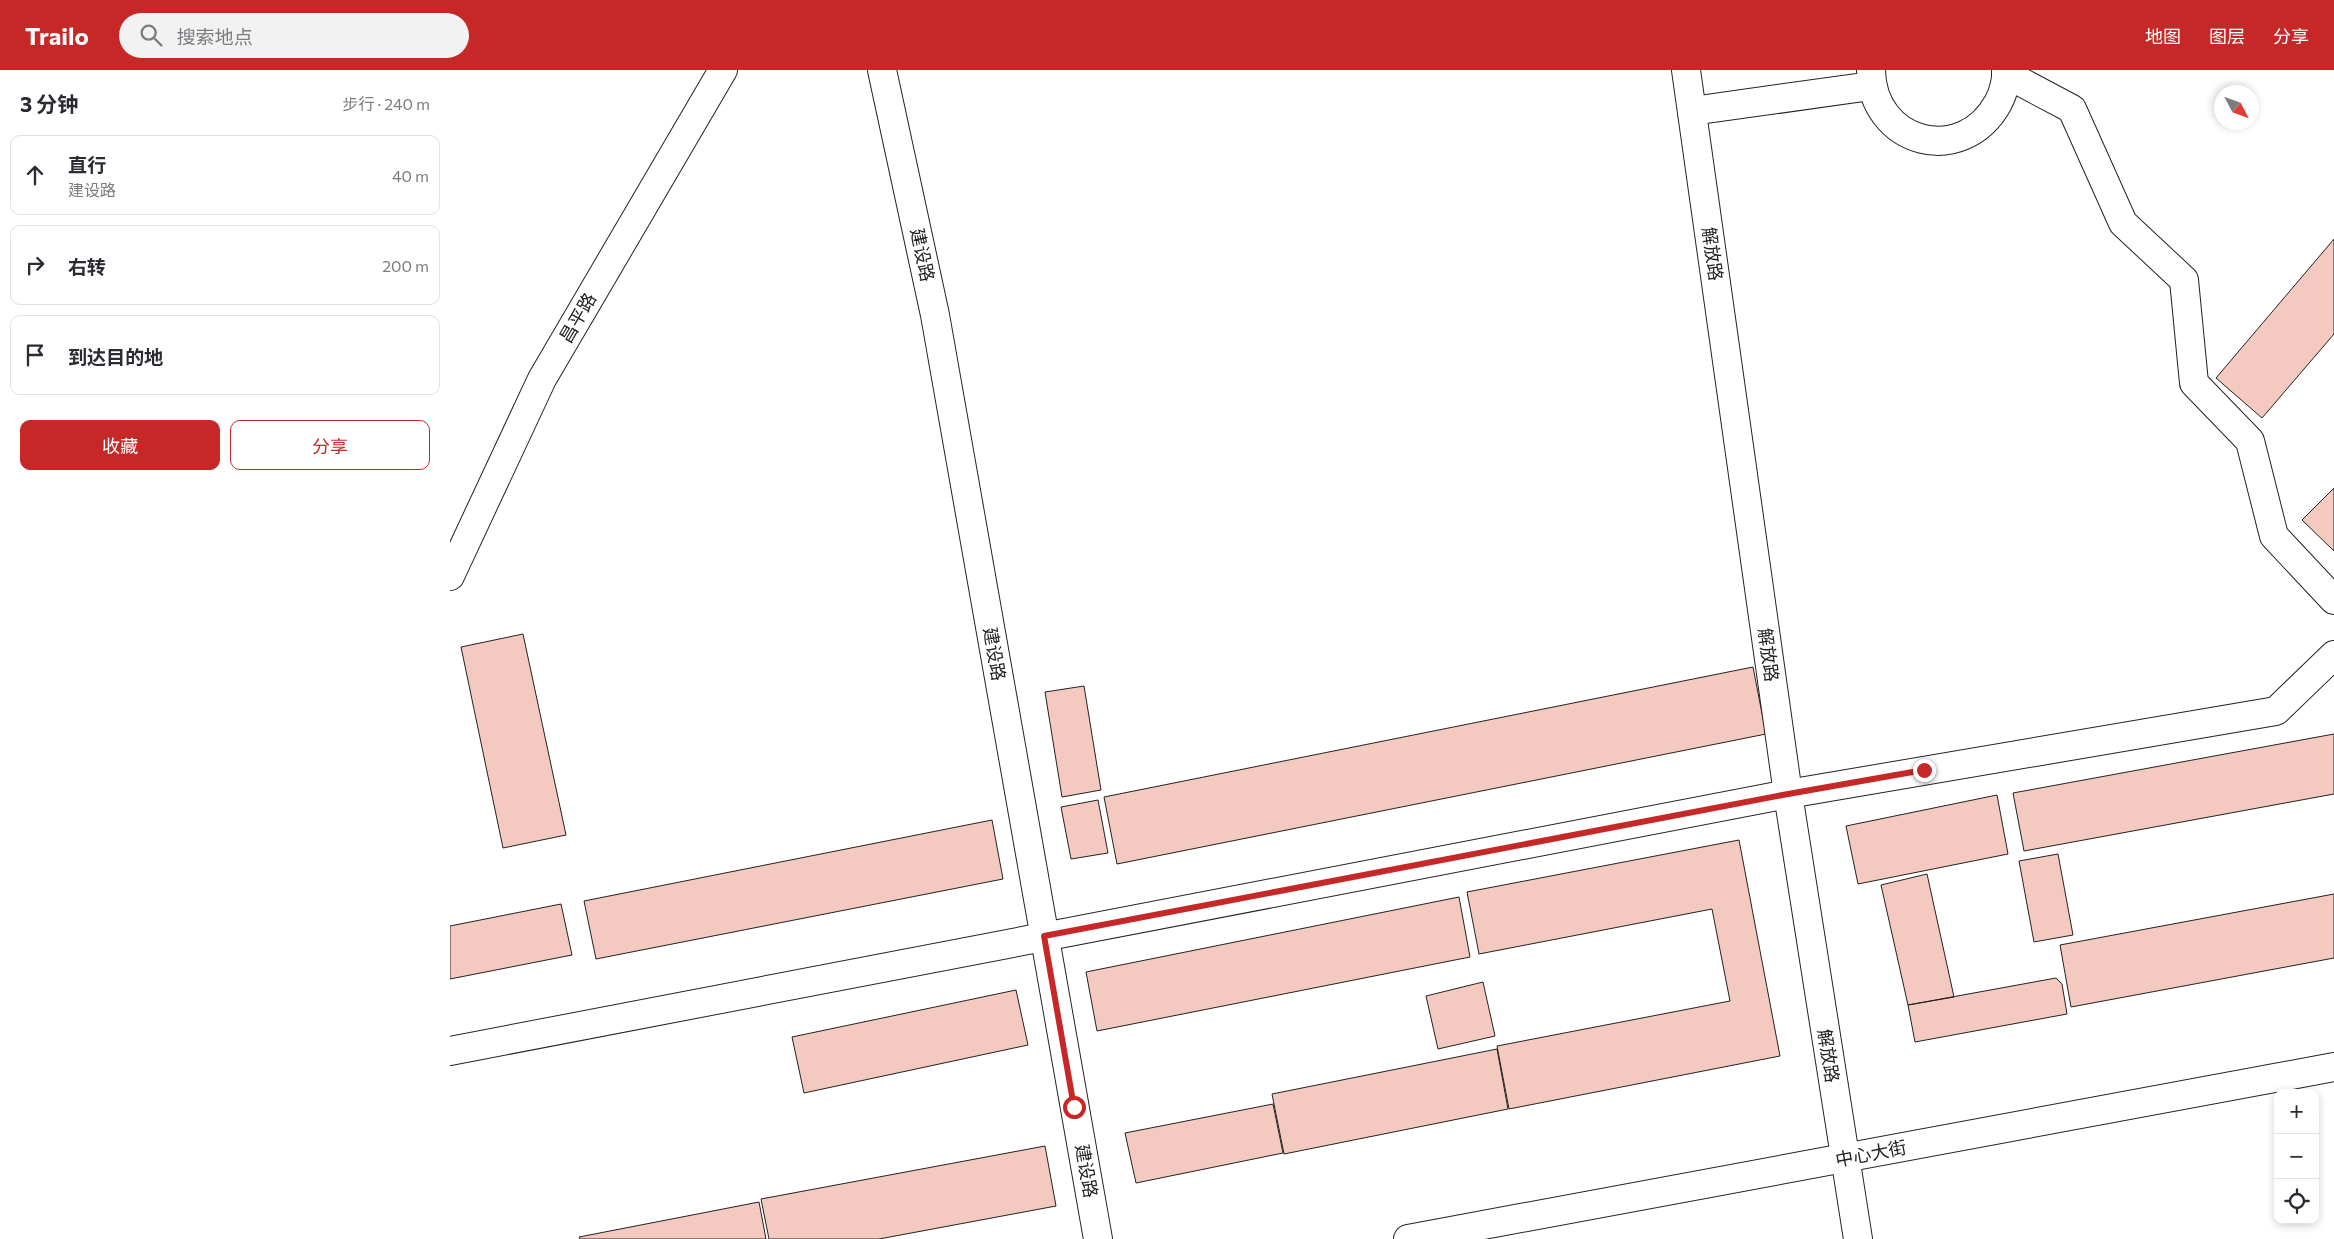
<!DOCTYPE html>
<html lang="zh">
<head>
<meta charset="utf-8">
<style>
  body { margin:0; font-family:Commissioner,"Noto Sans SC",sans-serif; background:#f2f2f3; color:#2b2b33 }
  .controls { position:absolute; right:15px; bottom:15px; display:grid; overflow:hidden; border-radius:10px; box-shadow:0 2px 8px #0003 }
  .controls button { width:45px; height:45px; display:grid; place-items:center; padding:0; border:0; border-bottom:1px solid #e1e1e2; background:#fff; color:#2b2b33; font:25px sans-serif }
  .compass { position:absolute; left:1764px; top:15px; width:45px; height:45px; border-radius:50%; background:#fff; box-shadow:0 2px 8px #0003; rotate:131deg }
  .stop { position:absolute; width:15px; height:15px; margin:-11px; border:4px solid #c62828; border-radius:50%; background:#fff }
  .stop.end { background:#c62828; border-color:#fff; box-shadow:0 1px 5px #0008 }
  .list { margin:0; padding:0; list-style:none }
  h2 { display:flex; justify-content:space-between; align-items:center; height:65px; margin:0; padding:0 20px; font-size:21px }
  h2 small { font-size:16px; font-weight:400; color:#7c7c81 }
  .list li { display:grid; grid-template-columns:32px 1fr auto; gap:15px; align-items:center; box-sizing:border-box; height:80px; margin:0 10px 10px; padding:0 10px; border:1px solid #e1e1e2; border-radius:10px }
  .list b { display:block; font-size:19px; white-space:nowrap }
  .list p { margin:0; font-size:16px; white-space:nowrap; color:#7c7c81 }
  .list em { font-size:16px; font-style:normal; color:#7c7c81 }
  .actions { display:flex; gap:10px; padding:15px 20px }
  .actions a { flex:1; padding:11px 0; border:1px solid #c62828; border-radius:10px; text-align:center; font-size:18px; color:#c62828 }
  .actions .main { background:#c62828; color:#fff }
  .icon { flex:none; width:28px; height:28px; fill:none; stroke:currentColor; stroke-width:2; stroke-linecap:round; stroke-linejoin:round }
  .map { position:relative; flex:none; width:1884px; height:1169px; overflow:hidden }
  header { display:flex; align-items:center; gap:30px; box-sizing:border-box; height:70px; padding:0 25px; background:#c62828; color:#fff }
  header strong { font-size:24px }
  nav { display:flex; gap:28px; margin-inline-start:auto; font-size:18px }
  .search { width:350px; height:45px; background:#f2f2f3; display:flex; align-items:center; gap:12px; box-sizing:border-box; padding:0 18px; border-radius:28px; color:#7c7c81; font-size:19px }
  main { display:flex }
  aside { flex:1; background:#fff }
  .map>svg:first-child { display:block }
  .building { fill:#f3c9c0; stroke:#222 }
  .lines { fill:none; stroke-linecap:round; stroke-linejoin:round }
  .street-casing { stroke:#222; stroke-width:30 }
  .secondary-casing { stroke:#222; stroke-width:30 }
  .highway-casing { stroke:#222; stroke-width:30 }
  .street { stroke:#fff; stroke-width:28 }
  .secondary { stroke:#fff; stroke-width:28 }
  .highway { stroke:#fff; stroke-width:28 }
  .route { stroke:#c62828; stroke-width:6 }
  .labels { text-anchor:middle; stroke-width:4; stroke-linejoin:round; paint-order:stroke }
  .street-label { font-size:18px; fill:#222; stroke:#fff }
</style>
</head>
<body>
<header>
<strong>Trailo</strong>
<div class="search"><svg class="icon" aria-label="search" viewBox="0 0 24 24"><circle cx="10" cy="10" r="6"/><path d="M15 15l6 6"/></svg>搜索地点</div>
<nav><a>地图</a><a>图层</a><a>分享</a></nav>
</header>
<main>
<aside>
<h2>3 分钟<small>步行 · 240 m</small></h2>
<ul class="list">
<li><svg class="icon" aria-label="ahead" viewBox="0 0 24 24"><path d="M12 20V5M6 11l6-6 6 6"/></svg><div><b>直行</b><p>建设路</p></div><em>40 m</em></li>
<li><svg class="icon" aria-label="right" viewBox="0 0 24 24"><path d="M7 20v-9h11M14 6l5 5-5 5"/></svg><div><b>右转</b></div><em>200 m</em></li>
<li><svg class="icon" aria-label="arrive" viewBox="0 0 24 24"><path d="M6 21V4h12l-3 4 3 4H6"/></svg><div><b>到达目的地</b></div></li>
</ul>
<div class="actions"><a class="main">收藏</a><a>分享</a></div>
</aside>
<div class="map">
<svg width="1884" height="1169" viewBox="0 0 1884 1169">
  <rect width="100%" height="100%" fill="#fff"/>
  <!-- building -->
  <path class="building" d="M 1884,169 L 1884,264 L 1812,348 L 1766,308 Z
    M 1884,418 L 1884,481 L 1852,450 Z
    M 73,564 L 116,765 L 53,778 L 11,577 Z
    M 1303,597 L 1316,664 L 667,794 L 654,727 Z
    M 634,616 L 651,720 L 612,727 L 595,622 Z
    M 1884,664 L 1884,724 L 1574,781 L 1563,723 Z
    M 1547,725 L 1558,784 L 1408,814 L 1396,756 Z
    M 648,730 L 658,783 L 621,789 L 611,737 Z
    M 542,750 L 553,809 L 146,889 L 134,831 Z
    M 1289,770 L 1330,986 L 1059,1039 L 1047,976 L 1280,931 L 1262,839 L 1029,884 L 1017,822 Z
    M 1608,784 L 1623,865 L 1584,872 L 1569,791 Z
    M 1477,804 L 1504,927 L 1458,935 L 1431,815 Z
    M 1884,824 L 1884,888 L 1621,937 L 1610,875 Z
    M 1009,827 L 1020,887 L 647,961 L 636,902 Z
    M 111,834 L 122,885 L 0,909 L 0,856 Z
    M 1606,908 L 1612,914 L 1617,944 L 1465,972 L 1458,935 Z
    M 1033,912 L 1045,966 L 988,979 L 976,926 Z
    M 566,920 L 578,975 L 354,1023 L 342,967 Z
    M 1047,979 L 1058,1039 L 834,1084 L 822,1024 Z
    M 823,1034 L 833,1083 L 686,1113 L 675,1063 Z
    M 595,1076 L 606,1136 L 429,1169 L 319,1169 L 311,1129 Z
    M 309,1132 L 316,1169 L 130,1169 L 129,1167 Z"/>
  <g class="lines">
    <!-- street casing -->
    <g class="street-casing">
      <path id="street" d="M 432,0 L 485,245 L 648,1169
        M 1421,0 C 1422,74 1512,98 1548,33 C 1553,24 1557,10 1556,0
        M 1556,4 L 1622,39 L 1673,153 L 1734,210 L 1744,313 L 1800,371 L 1824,466 L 1884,530
        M 1242,41 L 1421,16
        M 0,506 L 92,309 L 273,0
        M 0,981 L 1338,724 L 1826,641 L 1884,585"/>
    </g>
    <!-- secondary casing -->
    <g class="secondary-casing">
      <path id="secondary" d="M 958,1169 L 1884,997"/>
    </g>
    <!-- highway casing -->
    <g class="highway-casing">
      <path id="highway" d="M 1236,0 L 1338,724 L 1408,1169"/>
    </g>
    <!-- street -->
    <use href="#street" class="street"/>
    <!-- secondary -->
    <use href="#secondary" class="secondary"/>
    <!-- highway -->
    <use href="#highway" class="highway"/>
  </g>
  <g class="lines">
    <!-- route -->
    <path class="route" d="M 624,1037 L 594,866 L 1338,724 L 1474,700"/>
  </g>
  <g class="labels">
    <!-- street labels -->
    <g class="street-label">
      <text transform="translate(1262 184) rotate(82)" y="6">解放路</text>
      <text transform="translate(472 185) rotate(78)" y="6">建设路</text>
      <text transform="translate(128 248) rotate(-60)" y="6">昌平路</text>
      <text transform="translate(544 584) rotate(80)" y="6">建设路</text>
      <text transform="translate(1318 585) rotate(82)" y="6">解放路</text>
      <text transform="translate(1378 986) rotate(81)" y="6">解放路</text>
      <text transform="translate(1421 1084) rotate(-11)" y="6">中心大街</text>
      <text transform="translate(636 1101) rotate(80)" y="6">建设路</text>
    </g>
  </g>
</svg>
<div class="controls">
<button>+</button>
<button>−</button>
<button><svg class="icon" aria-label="locate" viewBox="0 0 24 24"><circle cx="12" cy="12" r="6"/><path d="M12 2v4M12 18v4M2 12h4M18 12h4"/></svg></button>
</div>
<svg class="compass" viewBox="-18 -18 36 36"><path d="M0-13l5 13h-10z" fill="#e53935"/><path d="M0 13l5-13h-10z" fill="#7c7c81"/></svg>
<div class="stop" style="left:624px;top:1037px"></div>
<div class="stop end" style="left:1474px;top:700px"></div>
</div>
</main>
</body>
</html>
